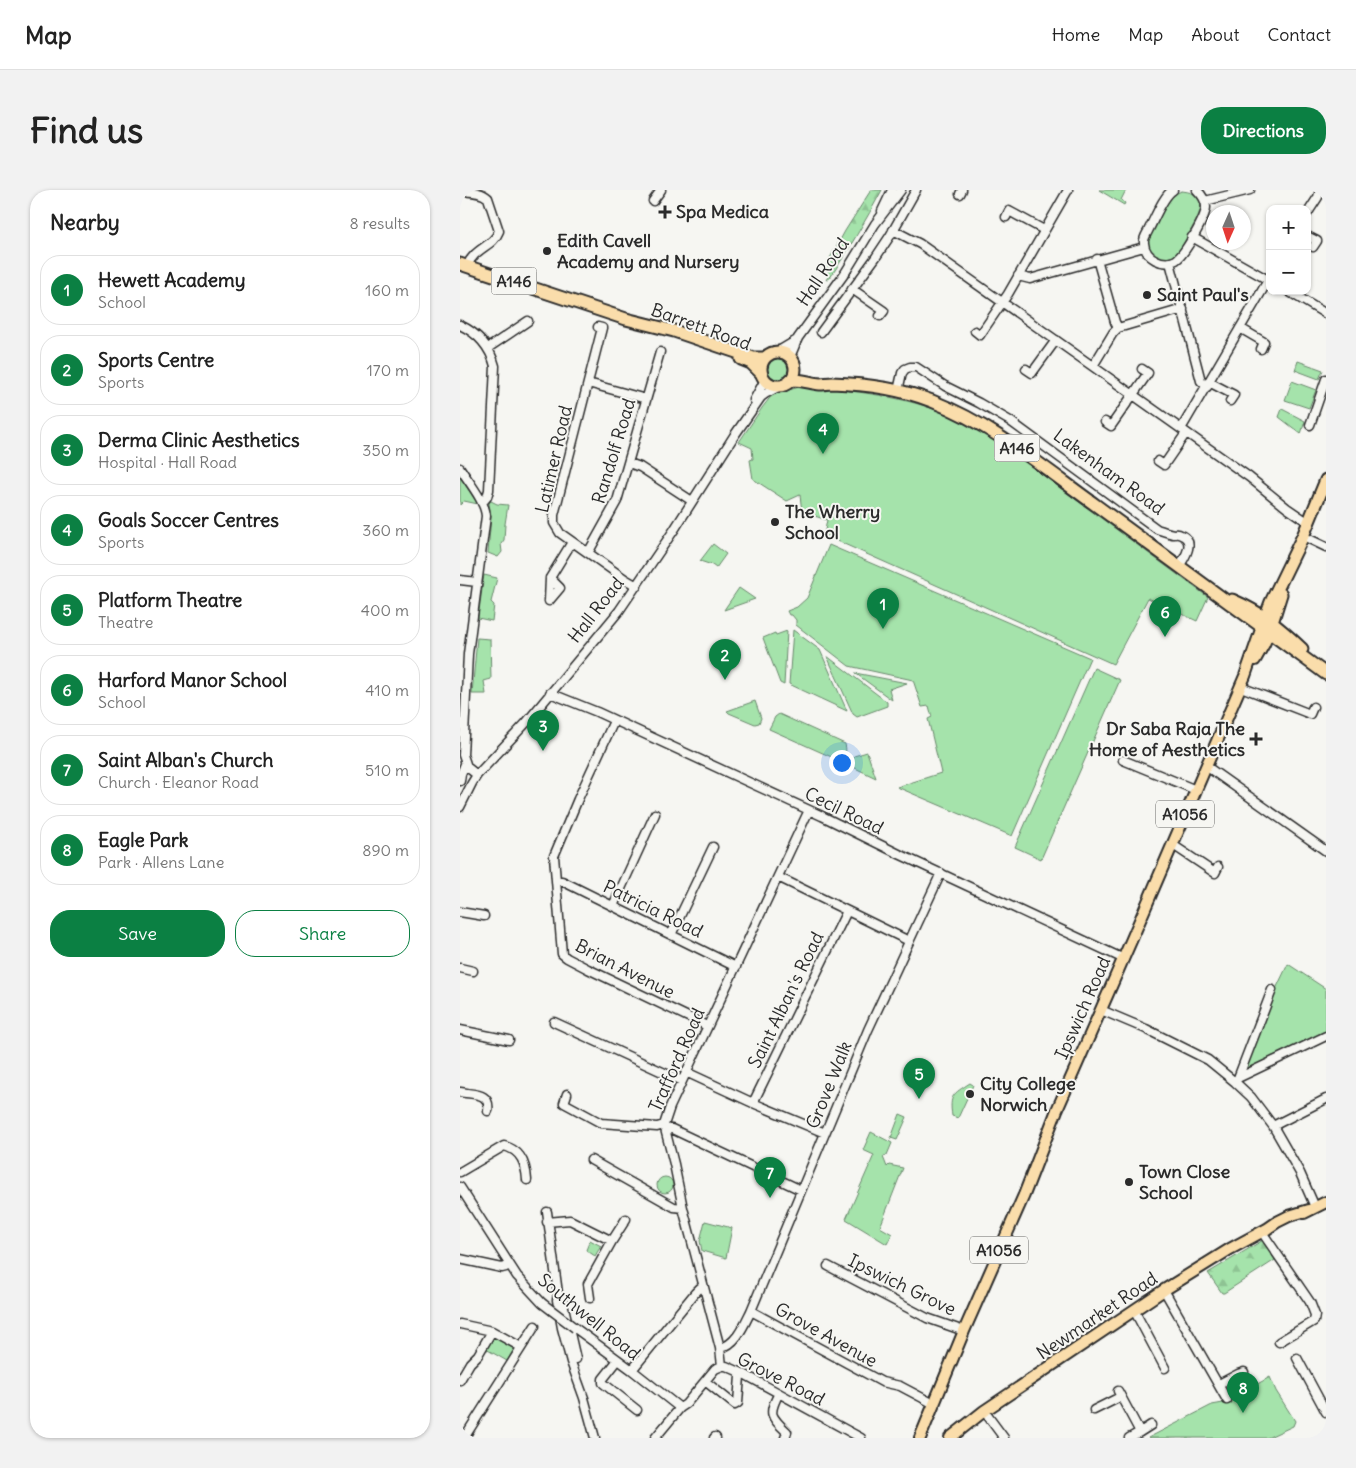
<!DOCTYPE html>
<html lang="en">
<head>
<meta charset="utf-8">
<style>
  body { margin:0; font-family:Delius,sans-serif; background:#f2f2f2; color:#222 }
  .controls { position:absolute; right:15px; top:15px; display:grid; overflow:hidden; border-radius:10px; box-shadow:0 1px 4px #0004 }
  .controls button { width:45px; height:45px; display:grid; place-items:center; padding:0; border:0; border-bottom:1px solid #e0e0e0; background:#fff; color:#222; font:25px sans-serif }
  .compass { position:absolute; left:746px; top:15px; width:45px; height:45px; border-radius:50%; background:#fff; box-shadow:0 1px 4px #0004; rotate:183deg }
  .you { position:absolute; left:381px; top:572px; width:18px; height:18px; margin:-12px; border:4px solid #fff; border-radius:50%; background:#1a73e8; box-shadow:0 0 0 8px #1a73e833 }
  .badge { display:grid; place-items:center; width:32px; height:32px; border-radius:50%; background:#0b8043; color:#fff; font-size:16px; font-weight:700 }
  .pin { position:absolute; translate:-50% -41px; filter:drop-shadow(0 1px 2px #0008) }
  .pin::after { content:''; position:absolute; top:26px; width:18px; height:15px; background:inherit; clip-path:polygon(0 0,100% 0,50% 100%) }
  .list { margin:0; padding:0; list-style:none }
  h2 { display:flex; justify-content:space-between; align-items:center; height:65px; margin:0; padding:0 20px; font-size:21px }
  h2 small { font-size:16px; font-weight:400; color:#767676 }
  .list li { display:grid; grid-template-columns:32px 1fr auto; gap:15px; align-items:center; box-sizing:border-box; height:70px; margin:0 10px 10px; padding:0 10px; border:1px solid #e0e0e0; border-radius:20px }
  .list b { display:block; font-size:19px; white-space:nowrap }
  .list p { margin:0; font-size:16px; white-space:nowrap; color:#767676 }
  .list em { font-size:16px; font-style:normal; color:#767676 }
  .actions { display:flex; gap:10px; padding:15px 20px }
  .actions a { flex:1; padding:11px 0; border:1px solid #0b8043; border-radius:20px; text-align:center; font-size:18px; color:#0b8043 }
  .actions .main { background:#0b8043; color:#fff }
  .map { position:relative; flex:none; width:866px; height:1248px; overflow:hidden; border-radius:20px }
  header { display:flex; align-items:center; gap:30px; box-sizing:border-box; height:70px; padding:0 25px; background:#fff; border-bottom:1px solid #e0e0e0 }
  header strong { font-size:24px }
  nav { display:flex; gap:28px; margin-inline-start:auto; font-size:18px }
  .intro { display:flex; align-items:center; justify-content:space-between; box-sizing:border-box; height:120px; padding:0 30px }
  h1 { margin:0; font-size:35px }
  .button { padding:12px 22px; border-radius:20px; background:#0b8043; color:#fff; font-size:18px; font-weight:700 }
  main { display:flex; gap:30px; padding:0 30px }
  aside { flex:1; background:#fff; border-radius:20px; box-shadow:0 1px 4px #0004 }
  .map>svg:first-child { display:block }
  .green { fill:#a5e3ab; stroke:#68876b }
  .forest { fill:url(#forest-firs); stroke:#68876b }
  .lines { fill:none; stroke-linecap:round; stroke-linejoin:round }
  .minor-casing { stroke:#2b2b2b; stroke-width:11 }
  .major-casing { stroke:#2b2b2b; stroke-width:14 }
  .highway-casing { stroke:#2b2b2b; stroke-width:15 }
  .minor { stroke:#f6f6f2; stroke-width:8 }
  .major { stroke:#faddab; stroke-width:10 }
  .highway { stroke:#faddab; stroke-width:11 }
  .minor-bridge-casing { stroke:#2b2b2b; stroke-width:11; stroke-linecap:butt }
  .minor-bridge { stroke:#f6f6f2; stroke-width:8 }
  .poi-dot { fill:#2b2b2b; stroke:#f6f6f2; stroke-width:2 }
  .labels { text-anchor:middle; stroke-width:4; stroke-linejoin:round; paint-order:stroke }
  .shield { fill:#f6f6f2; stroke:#686867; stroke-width:1 }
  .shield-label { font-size:16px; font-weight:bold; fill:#2b2b2b }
  .poi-label { font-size:18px; font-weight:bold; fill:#2b2b2b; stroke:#f6f6f2; text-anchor:start }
  .street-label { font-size:18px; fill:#2b2b2b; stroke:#f6f6f2 }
</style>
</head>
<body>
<header>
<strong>Map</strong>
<nav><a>Home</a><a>Map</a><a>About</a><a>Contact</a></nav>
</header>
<div class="intro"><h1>Find us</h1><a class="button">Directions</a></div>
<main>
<aside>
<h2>Nearby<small>8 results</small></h2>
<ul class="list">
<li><span class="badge">1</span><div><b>Hewett Academy</b><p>School</p></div><em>160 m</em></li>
<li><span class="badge">2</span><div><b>Sports Centre</b><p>Sports</p></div><em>170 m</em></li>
<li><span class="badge">3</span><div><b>Derma Clinic Aesthetics</b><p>Hospital · Hall Road</p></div><em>350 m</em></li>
<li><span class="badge">4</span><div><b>Goals Soccer Centres</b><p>Sports</p></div><em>360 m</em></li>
<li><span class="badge">5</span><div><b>Platform Theatre</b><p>Theatre</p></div><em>400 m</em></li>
<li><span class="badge">6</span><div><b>Harford Manor School</b><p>School</p></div><em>410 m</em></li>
<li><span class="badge">7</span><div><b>Saint Alban's Church</b><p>Church · Eleanor Road</p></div><em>510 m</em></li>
<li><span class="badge">8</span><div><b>Eagle Park</b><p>Park · Allens Lane</p></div><em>890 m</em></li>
</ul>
<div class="actions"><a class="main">Save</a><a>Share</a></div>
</aside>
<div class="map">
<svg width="866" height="1248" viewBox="0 0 866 1248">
  <defs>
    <pattern id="forest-firs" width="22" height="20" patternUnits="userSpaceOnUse" patternTransform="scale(1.25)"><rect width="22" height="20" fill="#a5e3ab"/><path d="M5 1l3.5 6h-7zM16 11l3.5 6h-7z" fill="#8ec393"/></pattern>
  </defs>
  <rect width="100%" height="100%" fill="#f6f6f2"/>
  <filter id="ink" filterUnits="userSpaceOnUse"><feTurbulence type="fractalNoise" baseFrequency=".02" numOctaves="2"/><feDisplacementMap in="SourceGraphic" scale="10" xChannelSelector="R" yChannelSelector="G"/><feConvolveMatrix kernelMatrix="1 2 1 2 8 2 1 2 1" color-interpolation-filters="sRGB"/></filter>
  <g filter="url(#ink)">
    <!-- green -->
    <path class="green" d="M 639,0 L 666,0 L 661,10 L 665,13 L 664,15 Z
      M 722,1 C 754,4 737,29 728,45 C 724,52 720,63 713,67 C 699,75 687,62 688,49 L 710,8 L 714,4 Z
      M305 179a13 13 0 1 1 26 0a13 13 0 1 1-26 0Z
      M 838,171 L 863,180 L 859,189 L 835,180 Z
      M 832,191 L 856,200 L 849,218 L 825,210 Z
      M 339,197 C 383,199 438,205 479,221 C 500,230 519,241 538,252 L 748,407 L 737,431 L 688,408 L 653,474 L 364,345 L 367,330 L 342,322 L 340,305 L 327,311 L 293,289 L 290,270 L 293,269 L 292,258 L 279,252 L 302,218 L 312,205 Z
      M 822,219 L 845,231 L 841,244 L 819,227 Z
      M 0,287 L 18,314 L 4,311 L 0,315 Z
      M 31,311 L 37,314 L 48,315 L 45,334 L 44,350 L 41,354 L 42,362 L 38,367 L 28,363 L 31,327 L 29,313 Z
      M 253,354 L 266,364 L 256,378 L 252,375 L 240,371 Z
      M 369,355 L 630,468 L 552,646 L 437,597 L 481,583 L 468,529 L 472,527 L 469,516 L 462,517 L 453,490 L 389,476 L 336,435 L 336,430 L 332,425 L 329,425 L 327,421 L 337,417 L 347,408 Z
      M 24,385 L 37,388 L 31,412 L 34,415 L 32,431 L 18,428 Z
      M 279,398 L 295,409 L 264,420 L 266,417 Z
      M 333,440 L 360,460 L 387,521 L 329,494 Z
      M 327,441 L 324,495 L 320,493 L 303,448 L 315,443 L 316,445 Z
      M 17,448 L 30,449 L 31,489 L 24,491 L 26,504 L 12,504 Z
      M 367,466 L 427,512 L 427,516 L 397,527 L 393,524 Z
      M 634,478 L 660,490 L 581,669 L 555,657 Z
      M 395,483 L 447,493 L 429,499 L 432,510 Z
      M 295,511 L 301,528 L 299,533 L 295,534 L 269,523 L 267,521 Z
      M 319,524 L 385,554 C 388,566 383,563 376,569 L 309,539 L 315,527 Z
      M 407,562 L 416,588 L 395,578 L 392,572 L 394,566 Z
      M 828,774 L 866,799 L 866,841 L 784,880 L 783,878 L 816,799 Z
      M 510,893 L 513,895 L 498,928 L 492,926 C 489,905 493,904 510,893 Z
      M 440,924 L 447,927 L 437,950 L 431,948 Z
      M 411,942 L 432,953 L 427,965 L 423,967 L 427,977 L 429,975 L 443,978 L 420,1037 L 432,1044 L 427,1054 L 386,1029 L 414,965 L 403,960 Z
      M197 995a8 8 0 1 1 16 0a8 8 0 1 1-16 0Z
      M 245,1031 L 272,1038 L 266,1068 L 242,1061 L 240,1051 Z
      M 130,1050 L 141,1056 L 135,1066 L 126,1060 Z
      M 33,1147 L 54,1159 L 47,1171 L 26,1159 Z
      M 810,1187 L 816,1201 L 835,1231 L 833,1236 L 807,1248 L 688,1248 L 752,1215 L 763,1213 Z"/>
    <!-- forest -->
    <path class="forest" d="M 411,0 L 422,0 C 406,30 389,59 370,88 L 366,90 L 369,85 L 363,81 L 385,41 Z
      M 805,1049 L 816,1068 L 815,1070 L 764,1103 L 762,1103 L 748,1083 Z"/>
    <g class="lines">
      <!-- minor casing -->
      <g class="minor-casing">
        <path id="minor" d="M 713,0 C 703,6 695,28 689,39 C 687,44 683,48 684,53 C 685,68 703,77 716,70 C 725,64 746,27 746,17 C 746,10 741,4 737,0
          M 0,1 C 9,2 21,1 28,8 L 39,41 C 33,57 15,57 7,76
          M 500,4 L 502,0
          M 193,11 L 201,0
          M 745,11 L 790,0
          M 422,21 L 432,0
          M 847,24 L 858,7 L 860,0
          M 546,27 L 549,21 L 584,40
          M 433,40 L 460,54 L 789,287 L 827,318 L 849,333
          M 847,46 L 857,51 L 853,57
          M 732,47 L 810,91
          M 637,69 L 655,132 L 658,138
          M 710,72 L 741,191 L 747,197
          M 558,86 L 570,89 L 684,57
          M 392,99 L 424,121 L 420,126
          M 828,101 L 866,124
          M 0,135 C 17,143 30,157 35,176 L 29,300 L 27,307 L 22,313
          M 138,137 L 142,138 L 94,325 L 94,333 L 100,343 L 165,389 L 177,396
          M 780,138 L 804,152 L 801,159
          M 515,141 L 520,145 L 548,104 L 608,0
          M 361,142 L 416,67 L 430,46 L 456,0
          M 28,158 L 68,131
          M 317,162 L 337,150
          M 330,167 L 338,148 L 385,83 L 415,34 L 441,0
          M 633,176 L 653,143 L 658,138 L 723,119
          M 566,179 L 572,183 L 596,150
          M 749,192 L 774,205 L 770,211
          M 128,193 L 186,209
          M 438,201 L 442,183 L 445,179 L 450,177 L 456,177 L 485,196 L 519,213 L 550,231 L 697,339 C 703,341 708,343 713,344 C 717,344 718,343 721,345 C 736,350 725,368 719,376
          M 294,210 L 305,190
          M 645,232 L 651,236 L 688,183 L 682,179
          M 850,235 L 866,189
          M 721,239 L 810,87
          M 698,271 L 704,275 L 726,243
          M 169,273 L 180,277 L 232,311
          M 0,278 C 8,291 25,311 26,326 L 8,464 L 3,565 L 7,577 L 17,585
          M 843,346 L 866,357
          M 128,363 L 157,311 L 200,162
          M 0,390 L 17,392
          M 89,411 L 90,388 L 112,352
          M 89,411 L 100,398 L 90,388
          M 781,497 L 850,524 L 853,517
          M 90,503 L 137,522 L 284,590 L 362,626 L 439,664 L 664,769
          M 154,531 L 118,609 L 94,666 L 102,764 L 107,768 L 128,779 L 247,836
          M 663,570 L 736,600
          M 746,576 L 866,661
          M 0,591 L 1,584 L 5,574
          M 0,617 L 12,593 L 17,585 L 66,533 L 159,421 L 214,340 L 274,246 L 301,207 L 305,204 L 322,195
          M 713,655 L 755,683 L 758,677
          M 318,687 L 449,751
          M 96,691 L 102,691 L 276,777
          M 153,716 L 195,624
          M 0,722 L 24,726
          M 211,745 L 253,657
          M 0,778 L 13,781
          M 641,820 L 686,839 L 748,870 L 775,892 L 791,907 L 813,936 L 840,983 L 855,1017
          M 94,832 L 222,891
          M 0,840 L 49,850
          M 226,882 L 293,913 L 365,943
          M 778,888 L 812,800
          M 775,892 L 778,888 L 866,846
          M 0,902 C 14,905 31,902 28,921
          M 107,904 L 104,913 L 141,933 L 197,937 L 204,935
          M 293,913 L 387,721
          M 813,936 L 866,909
          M 205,939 L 212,939 L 341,1000
          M 131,970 L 214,1017 L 223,1018
          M 0,982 L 44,956 C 61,960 66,974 67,990
          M 0,997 L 57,1086 L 82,1113
          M 87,1022 L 98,1103 L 97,1110 L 102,1138 L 111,1172 L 124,1208 L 135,1248
          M 87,1032 L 110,1030 L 152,1051 L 166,1029
          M 802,1042 L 850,1112 L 855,1125 L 854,1131 L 819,1152
          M 0,1069 L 42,1078 L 46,1077 L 49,1075
          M 368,1076 L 467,1128 L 504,1141
          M 704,1100 L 767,1210
          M 98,1103 L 103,1113 L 116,1169
          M 130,1108 L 128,1094 L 152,1051
          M 674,1120 L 705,1178
          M 291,1121 L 422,1192 L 440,1196 L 474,1214
          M 0,1134 L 32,1141 L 61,1157
          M 115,1138 L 172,1180 L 220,1218
          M 260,1158 C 276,1155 284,1135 291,1121 L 408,840 L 481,683
          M 837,1168 L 866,1222
          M 158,1170 L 143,1189 L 143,1193 L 177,1220
          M 262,1176 L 260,1158 L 223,1018 L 214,974 L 204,935 L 210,917 L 349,620
          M 172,1180 L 235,1103 L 240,1098 L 243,1096
          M 0,1190 L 10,1173 L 18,1165 L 32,1141
          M 245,1191 L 275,1215 L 278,1213 L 280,1186 L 282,1183
          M 759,1194 L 778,1184 L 784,1182
          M 658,1201 L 680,1242 L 669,1248
          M 319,1203 C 308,1224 310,1226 327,1242 L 325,1248
          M 634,1220 L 660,1207
          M 524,1221 L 544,1248
          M 680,1242 L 691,1235
          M 4,1248 L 75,1136
          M 195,1248 L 220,1218 L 226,1214 L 255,1179 L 262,1176 L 266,1176 L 282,1183 L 401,1248
          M 254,1248 L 255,1247 L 256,1248"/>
      </g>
      <!-- major casing -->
      <g class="major-casing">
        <path id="major" d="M 795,470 L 804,454 L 809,442
          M 844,1023 L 866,1012
          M 460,1248 L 504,1141 L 564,1005 L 597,920 L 671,751 L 785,486 L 804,431
          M 490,1248 L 524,1221 L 704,1100 L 770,1059 L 807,1039 L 817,1032 L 829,1026 L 849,1020"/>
      </g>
      <!-- highway casing -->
      <g class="highway-casing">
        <path id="highway" d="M 0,74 L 166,129 L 214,141 L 285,165 L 293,168 L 305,168
          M301 179a17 17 0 1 1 34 0a17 17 0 1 1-34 0Z
          M 281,169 L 291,173 L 301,183
          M 330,190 C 341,189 350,193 360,194 C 364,194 368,193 372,193 C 405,194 441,199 472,211 C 533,235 584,278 637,316 C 713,372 789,428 866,484
          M 772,410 C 802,423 819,437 842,459
          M 805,428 L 811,412 L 843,346 L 866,290
          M 810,439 L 821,404"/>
      </g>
      <!-- minor -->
      <use href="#minor" class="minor"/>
      <!-- major -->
      <use href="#major" class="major"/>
      <!-- highway -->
      <use href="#highway" class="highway"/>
      <!-- minor-bridge casing -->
      <g class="minor-bridge-casing">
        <path id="minor-bridge" d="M 82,1113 L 115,1138"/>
      </g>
      <!-- minor-bridge -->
      <use href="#minor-bridge" class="minor-bridge"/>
    </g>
  </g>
  <!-- markers -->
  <g class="poi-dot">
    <path d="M202.5 14.5h5v5h5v5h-5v5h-5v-5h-5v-5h5z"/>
    <circle cx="87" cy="61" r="5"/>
    <circle cx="687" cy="105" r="5"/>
    <circle cx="315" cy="332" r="5"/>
    <path d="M793.5 541.5h5v5h5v5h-5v5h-5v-5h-5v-5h5z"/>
    <circle cx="510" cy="904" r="5"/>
    <circle cx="669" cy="992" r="5"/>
  </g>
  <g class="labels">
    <!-- shield labels -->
    <g class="shield">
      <rect x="31.5" y="77.5" width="45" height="27" rx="4"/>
      <rect x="534.5" y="244.5" width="45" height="27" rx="4"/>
      <rect x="696" y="610.5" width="58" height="27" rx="4"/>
      <rect x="510" y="1046.5" width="58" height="27" rx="4"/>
    </g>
    <g class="shield-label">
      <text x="54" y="97">A146</text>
      <text x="557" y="264">A146</text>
      <text x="725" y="630">A1056</text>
      <text x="539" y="1066">A1056</text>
    </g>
    <!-- poi labels -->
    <g class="poi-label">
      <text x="216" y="28">Spa Medica</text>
      <text x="97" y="57">Edith Cavell<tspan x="97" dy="21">Academy and Nursery</tspan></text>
      <text x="697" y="111">Saint Paul's</text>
      <text x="325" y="328">The Wherry<tspan x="325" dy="21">School</tspan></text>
      <text x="785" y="545" text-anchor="end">Dr Saba Raja The<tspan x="785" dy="21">Home of Aesthetics</tspan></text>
      <text x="520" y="900">City College<tspan x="520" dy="21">Norwich</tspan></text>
      <text x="679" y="988">Town Close<tspan x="679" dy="21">School</tspan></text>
    </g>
    <!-- street labels -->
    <g class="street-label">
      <text transform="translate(363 82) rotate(-56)" y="6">Hall Road</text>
      <text transform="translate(241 137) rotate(20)" y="6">Barrett Road</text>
      <text transform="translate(154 261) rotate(-73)" y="6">Randolf Road</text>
      <text transform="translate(94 269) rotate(-77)" y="6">Latimer Road</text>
      <text transform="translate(649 282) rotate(36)" y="6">Lakenham Road</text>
      <text transform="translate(136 420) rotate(-52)" y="6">Hall Road</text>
      <text transform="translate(384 621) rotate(26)" y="6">Cecil Road</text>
      <text transform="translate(193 719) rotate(26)" y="6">Patricia Road</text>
      <text transform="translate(165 779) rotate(27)" y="6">Brian Avenue</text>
      <text transform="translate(326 810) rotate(-64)" y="6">Saint Alban's Road</text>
      <text transform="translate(623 818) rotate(-66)" y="6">Ipswich Road</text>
      <text transform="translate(217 870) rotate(-66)" y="6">Trafford Road</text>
      <text transform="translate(369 895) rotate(-68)" y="6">Grove Walk</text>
      <text transform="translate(442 1095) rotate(26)" y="6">Ipswich Grove</text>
      <text transform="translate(637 1126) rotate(-34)" y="6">Newmarket Road</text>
      <text transform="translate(129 1127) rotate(39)" y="6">Southwell Road</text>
      <text transform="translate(366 1145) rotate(29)" y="6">Grove Avenue</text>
      <text transform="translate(321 1189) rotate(27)" y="6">Grove Road</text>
    </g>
  </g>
</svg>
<div class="controls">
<button>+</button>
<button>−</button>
</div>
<svg class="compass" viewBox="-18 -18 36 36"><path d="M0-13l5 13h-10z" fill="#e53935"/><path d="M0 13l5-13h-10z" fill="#767676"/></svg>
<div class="you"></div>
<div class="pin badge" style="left:423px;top:439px">1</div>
<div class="pin badge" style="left:265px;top:490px">2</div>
<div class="pin badge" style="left:83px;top:561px">3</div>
<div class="pin badge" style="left:363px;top:264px">4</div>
<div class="pin badge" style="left:459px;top:909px">5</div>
<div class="pin badge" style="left:705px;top:447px">6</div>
<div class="pin badge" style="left:310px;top:1008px">7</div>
<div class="pin badge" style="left:783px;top:1223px">8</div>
</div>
</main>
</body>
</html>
